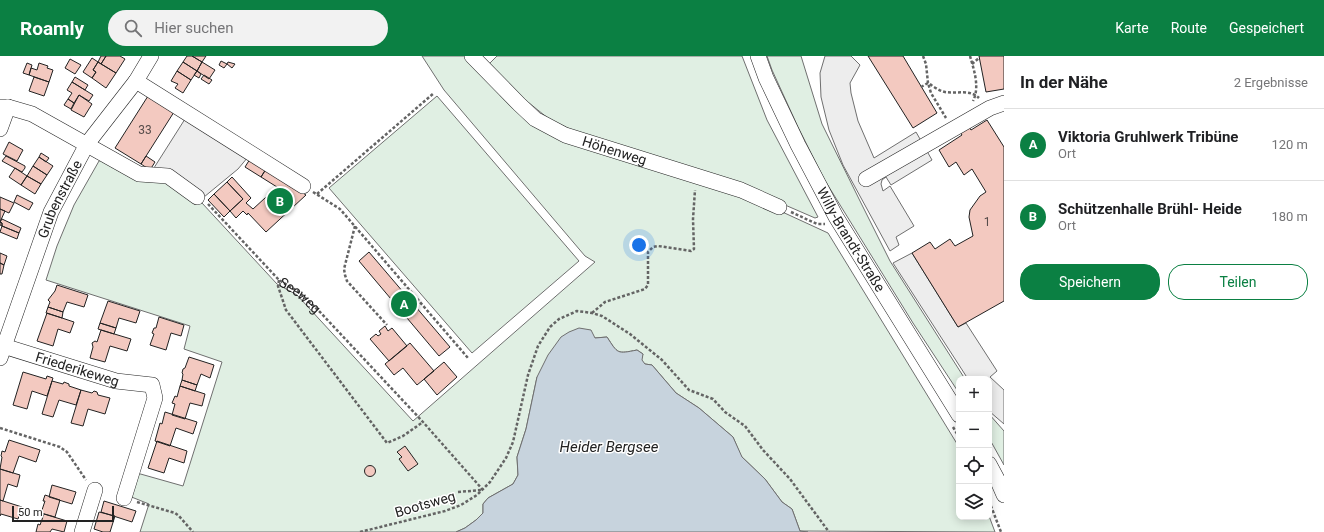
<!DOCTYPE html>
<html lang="de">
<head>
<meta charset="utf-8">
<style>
  body { margin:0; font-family:Roboto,sans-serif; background:#f2f2f2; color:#202124 }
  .controls { position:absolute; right:12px; bottom:12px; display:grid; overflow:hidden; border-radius:8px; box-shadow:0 2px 10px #0003 }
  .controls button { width:36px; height:36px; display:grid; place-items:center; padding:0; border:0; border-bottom:1px solid #e0e0e0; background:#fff; color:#202124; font:20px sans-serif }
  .scale { position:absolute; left:12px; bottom:10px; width:102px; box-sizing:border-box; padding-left:4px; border:2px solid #222; border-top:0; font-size:11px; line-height:14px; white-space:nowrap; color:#222; -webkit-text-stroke:3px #fff; paint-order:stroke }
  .you { position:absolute; left:639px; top:189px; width:14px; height:14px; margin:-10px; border:3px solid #fff; border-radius:50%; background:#1a73e8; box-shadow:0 0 0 6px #1a73e833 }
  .badge { display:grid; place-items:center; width:26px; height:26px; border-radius:50%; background:#0b8043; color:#fff; font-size:13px; font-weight:700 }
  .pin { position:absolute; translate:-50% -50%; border:2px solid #fff; box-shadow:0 1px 4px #0006 }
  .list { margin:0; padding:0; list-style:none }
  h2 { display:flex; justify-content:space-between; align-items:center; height:52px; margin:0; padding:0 16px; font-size:17px }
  h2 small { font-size:13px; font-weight:400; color:#757577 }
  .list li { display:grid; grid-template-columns:26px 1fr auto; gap:12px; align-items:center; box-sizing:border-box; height:72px; padding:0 16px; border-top:1px solid #e0e0e0 }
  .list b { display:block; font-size:15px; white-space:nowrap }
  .list p { margin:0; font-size:13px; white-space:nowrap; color:#757577 }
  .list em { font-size:13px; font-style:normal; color:#757577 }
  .actions { display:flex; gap:8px; padding:12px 16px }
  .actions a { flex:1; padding:9px 0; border:1px solid #0b8043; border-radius:16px; text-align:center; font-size:14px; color:#0b8043 }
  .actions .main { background:#0b8043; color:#fff }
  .icon { flex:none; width:22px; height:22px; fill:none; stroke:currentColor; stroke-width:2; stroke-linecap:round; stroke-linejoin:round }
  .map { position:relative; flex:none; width:1004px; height:476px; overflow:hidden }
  header { display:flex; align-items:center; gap:24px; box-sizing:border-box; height:56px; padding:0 20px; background:#0b8043; color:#fff }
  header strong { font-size:19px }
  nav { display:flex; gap:22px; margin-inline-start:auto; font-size:14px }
  .search { width:280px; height:36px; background:#f2f2f2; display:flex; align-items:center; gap:10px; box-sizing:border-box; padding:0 14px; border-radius:22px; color:#757577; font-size:15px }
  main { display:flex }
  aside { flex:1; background:#fff }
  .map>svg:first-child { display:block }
  .green { fill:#e0efe3; stroke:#6f6f6f }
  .parking { fill:#ededed; stroke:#6f6f6f }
  .water { fill:#c7d3dd; stroke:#6f6f6f }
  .building { fill:#f3c9c0; stroke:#222 }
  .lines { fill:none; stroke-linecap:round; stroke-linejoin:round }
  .minor-casing { stroke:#222; stroke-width:16 }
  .path { stroke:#646464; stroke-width:2.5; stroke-dasharray:3 2; stroke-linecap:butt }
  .minor { stroke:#fff; stroke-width:15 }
  .labels { text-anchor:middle; stroke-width:3; stroke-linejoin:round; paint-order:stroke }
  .number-label { font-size:12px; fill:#564c4a }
  .street-label { font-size:14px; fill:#222; stroke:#fff }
  .water-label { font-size:15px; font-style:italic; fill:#222; stroke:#fff }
</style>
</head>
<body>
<header>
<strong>Roamly</strong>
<div class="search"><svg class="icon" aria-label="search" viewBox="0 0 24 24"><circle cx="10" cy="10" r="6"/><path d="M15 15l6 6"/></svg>Hier suchen</div>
<nav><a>Karte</a><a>Route</a><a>Gespeichert</a></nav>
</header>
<main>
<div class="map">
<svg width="1004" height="476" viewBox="0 0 1004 476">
  <rect width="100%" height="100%" fill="#fff"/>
  <!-- green -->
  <path class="green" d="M 422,0 L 467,0 L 526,64 L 765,148 L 828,177 L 959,391 L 959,461 L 989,460 L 995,476 L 800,475 L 792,453 L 782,446 L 765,423 L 741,400 L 733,381 L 699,352 L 676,337 L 652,309 L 645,308 L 641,304 L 643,298 L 637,294 C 617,298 618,298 607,281 L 595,282 L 537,321 L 526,373 L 517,401 L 518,419 L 513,428 L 488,442 L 483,448 L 483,457 L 476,464 L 465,472 L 456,476 L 140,476 L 149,448 L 129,440 L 137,417 L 183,430 L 222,306 L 184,293 L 190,270 L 46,224 L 57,190 L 74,149 L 99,105 L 102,104 L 168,125 L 202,147 L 277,228 L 297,239 L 413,365 L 595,206 L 585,200 L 444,34 Z
    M 497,0 L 742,0 L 767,64 L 818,161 L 815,162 L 762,139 L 576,76 L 549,63 L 508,30 L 487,10 Z
    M 767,0 L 801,0 L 822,68 L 861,147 L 890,205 L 965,323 L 959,323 L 959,337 L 913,267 L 824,123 L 798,71 L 772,14 Z
    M 437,40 L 579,205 L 472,297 L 329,132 Z
    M 989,358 L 1004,375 L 1004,409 L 989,382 Z"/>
  <!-- parking -->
  <path class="parking" d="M 825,0 L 851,0 L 860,9 L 850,27 L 851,37 L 858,65 L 874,102 L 916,76 L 932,104 L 891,129 L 886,121 L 882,124 L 881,128 L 883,135 L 890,130 L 914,170 L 896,181 L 899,189 L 890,195 L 843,109 L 829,74 L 821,41 L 820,17 Z
    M 185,63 L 248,101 L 238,113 L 204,141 L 152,115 Z
    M 912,197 L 958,271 L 966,267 L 997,315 L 990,321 L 1004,334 L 1004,368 L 989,355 L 989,323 L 968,323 L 893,207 Z"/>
  <!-- water -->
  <path class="water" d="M 579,272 L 591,274 L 595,282 L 607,281 C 618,298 617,298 637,294 L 643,298 L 642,304 L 645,308 L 652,309 L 676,337 L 699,352 L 733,381 L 742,401 L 765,423 L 782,446 L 792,453 L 800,475 L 808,476 L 456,476 L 465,472 L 476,464 L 483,457 L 483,448 L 488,442 L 513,428 L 518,419 L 517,401 L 526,373 L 537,321 L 548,299 L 561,281 L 569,276 Z"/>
  <!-- building -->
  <path class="building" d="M 101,0 L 106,0 L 101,8 L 98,6 Z
    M 106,0 L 120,0 L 125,3 L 116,17 L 101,8 Z
    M 187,0 L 192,0 L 202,6 L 197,15 L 183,6 Z
    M 192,0 L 206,0 L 202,6 Z
    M 868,0 L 903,0 L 937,57 L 913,72 Z
    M 979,0 L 1004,0 L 1004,33 L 986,36 Z
    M 92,2 L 98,6 L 93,14 L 96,16 L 92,22 L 83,16 Z
    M 70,3 L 81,9 L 75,18 L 65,12 Z
    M 221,5 L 227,8 L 224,12 L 219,9 Z
    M 98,6 L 116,17 L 106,32 L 92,22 L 96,16 L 93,14 Z
    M 183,6 L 197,15 L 191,24 L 177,15 Z
    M 202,6 L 215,14 L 209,23 L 197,15 Z
    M 228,6 L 235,8 L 232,12 L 227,8 Z
    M 27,7 L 32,9 L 29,19 L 23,17 Z
    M 39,7 L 48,10 L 47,12 L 53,14 L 49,26 L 29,19 L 31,12 L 37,14 Z
    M 177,15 L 191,24 L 183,37 L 175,32 L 178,28 L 171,25 Z
    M 197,15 L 201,18 L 199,22 L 194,19 Z
    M 204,19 L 212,24 L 209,28 L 201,23 Z
    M 34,21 L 49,26 L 44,40 L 29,35 Z
    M 75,21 L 88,29 L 85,34 L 72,26 Z
    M 72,26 L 93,39 L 89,45 L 79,39 L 74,47 L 68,43 L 72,37 L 67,34 Z
    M 79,39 L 92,48 L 84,61 L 71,54 Z
    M 148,40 L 174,56 L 141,108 L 115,92 Z
    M 68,43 L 74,47 L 71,53 L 64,49 Z
    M 987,64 L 1004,91 L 1004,245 L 958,271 L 912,197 L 930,186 L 935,193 L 950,183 L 955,190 L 973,180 L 969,161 L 970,154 L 980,140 L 986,136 L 972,113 L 964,119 L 956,106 L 949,111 L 939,94 L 962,79 L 960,76 L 969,71 L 971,74 Z
    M 9,86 L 23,94 L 17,105 L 3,98 Z
    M 41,97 L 49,102 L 46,106 L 39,101 Z
    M 6,100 L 25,110 L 25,112 L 22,116 L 2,105 Z
    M 146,100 L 155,106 L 150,114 L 141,108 Z
    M 39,101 L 53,110 L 47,119 L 33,110 Z
    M 250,103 L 266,113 L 261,121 L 245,111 Z
    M 33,110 L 47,119 L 41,128 L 27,120 Z
    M 15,112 L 27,120 L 21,129 L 9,121 Z
    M 266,113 L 306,139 L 266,176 L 248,157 L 247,159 L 243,155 L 236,162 L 230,155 L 243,143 L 227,126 L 232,121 L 251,142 L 246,147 L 253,153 L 277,131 L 261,121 Z
    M 27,120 L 41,128 L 35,138 L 21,129 Z
    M 227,126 L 243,143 L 230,155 L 214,138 Z
    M 214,138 L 230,155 L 224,161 L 208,144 Z
    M 17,139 L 33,147 L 29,154 L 14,146 Z
    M 0,141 L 14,147 L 9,157 L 0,153 Z
    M 0,153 L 5,155 L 0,166 L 2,167 L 2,170 L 0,169 Z
    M 2,163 L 21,172 L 19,177 L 2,170 L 2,167 L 0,166 Z
    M 2,170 L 19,177 L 17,183 L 0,176 Z
    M 369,196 L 450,291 L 439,300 L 359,205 Z
    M 0,197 L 7,200 L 4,209 L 0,207 Z
    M 0,207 L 4,209 L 2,218 L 0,218 Z
    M 57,229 L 88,239 L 84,251 L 67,246 L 63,256 L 48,251 L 50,246 L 48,244 L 55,235 Z
    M 108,245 L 140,255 L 136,267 L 119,262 L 116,272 L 100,267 Z
    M 48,251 L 63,256 L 62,262 L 46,257 Z
    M 47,257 L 74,266 L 70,277 L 58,273 L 53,290 L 37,285 Z
    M 159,261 L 184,269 L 181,280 L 171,277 L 166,294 L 150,289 L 154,278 L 152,277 L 154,272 L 156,272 Z
    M 100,267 L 116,272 L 114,278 L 98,273 Z
    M 385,270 L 388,275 L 392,272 L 407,290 L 389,305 L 370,283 L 376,278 L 378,280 L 381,278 L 379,275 Z
    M 101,274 L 131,283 L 127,295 L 110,290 L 105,306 L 90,302 L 93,291 L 92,287 L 95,285 L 97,286 Z
    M 410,287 L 434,315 L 417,329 L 403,312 L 394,319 L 385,308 Z
    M 189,301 L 214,309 L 210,322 L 201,318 L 197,329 L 182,324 L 183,318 L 182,317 L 183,313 L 185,312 Z
    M 444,306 L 457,321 L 437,339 L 424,323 Z
    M 23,316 L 46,323 L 47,320 L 53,322 L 47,340 L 32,335 L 27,353 L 13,349 Z
    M 182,324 L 197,329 L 195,335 L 180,330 Z
    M 52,325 L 63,328 L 64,326 L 69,328 L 69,330 L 81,334 L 76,349 L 59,344 L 53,361 L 42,358 Z
    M 180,330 L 205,338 L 202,350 L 190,347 L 185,363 L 172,359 L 175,348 L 172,347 L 175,340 L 177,341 Z
    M 81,334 L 92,337 L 94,335 L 97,336 L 98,339 L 110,342 L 105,358 L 88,353 L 83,370 L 71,367 Z
    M 165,356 L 197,366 L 193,378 L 176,372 L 170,390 L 155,385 L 160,367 L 162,368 Z
    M 9,384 L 40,394 L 36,406 L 19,400 L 13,417 L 0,413 L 2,401 L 1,400 L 2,395 L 5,396 Z
    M 157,385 L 187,395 L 184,407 L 169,402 L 164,417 L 148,412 Z
    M 405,390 L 418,408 L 408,415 L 399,403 L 402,401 L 397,396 Z
    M364.5 415a5.5 5.5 0 1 1 11 0a5.5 5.5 0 1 1-11 0Z
    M 0,413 L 20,419 L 17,431 L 8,428 L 3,445 L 0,444 Z
    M 52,429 L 76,436 L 72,448 L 49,441 Z
    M 45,439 L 60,444 L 55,461 L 41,457 L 45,445 L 43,445 Z
    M 0,444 L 22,451 L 18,463 L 1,458 L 0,460 Z
    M 104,445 L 136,455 L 132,466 L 101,456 Z
    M 99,456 L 115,460 L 110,476 L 103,476 L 94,473 Z
    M 44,458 L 67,465 L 64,476 L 52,473 L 50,476 L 36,476 L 38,468 L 40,469 Z"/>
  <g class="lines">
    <!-- minor casing -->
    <g class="minor-casing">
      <g id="minor">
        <path id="s2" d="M 472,0 L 519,48 L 535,63 L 565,79 L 741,134 L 779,151"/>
        <path id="s3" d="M 758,0 L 766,22 L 798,89 L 836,161 L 959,359"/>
        <path d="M 136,25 L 303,130"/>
        <path d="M 0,51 L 8,51 L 32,58 L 139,118 L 168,120 L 197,141"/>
        <path d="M 0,73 L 8,51"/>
        <path d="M 866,123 L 990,52 L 1004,47"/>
        <path id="s4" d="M 0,289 L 116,325 L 152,329 L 155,342 L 124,442"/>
        <path id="s5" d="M 0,302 L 51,156 L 87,88 L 136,25 L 151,0"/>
        <path d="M 989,408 L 997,423 L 1004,439"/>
        <path d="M 82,476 L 95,434"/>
      </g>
    </g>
    <!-- path -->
    <g class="path">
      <path d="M 923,0 L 926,8 L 928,27 C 933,30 939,35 945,36 C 957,38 970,33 979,42"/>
      <path d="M 970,0 C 974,14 980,31 973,45"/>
      <path d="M 972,8 L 979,2"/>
      <path d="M 921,31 L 928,27 L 931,37 L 946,62"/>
      <path d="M 313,136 L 340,153 L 468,302"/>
      <path d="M 317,138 L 434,37"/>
      <path id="s1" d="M 208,148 L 279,224 L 299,236 L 320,256 L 423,366 L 483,434"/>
      <path d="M 791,156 L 817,168 L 825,168"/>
      <path d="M 355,170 L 344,213 L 345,219 L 347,225 L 387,269"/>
      <path d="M 279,224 L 278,230 L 286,254 L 387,387 L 403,380 L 423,366"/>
      <path d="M 592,257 L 605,246 L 645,233 L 648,229 L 648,196 L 653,191 L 658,190 L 691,195 L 694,193 L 693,163 L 695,134"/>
      <path d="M 953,371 L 959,381"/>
      <path d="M 0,372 L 60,391 L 67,396 L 86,424"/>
      <path d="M 458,436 L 482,434"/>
      <path d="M 989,445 L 1001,476"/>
      <path d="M 137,446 L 175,457 L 179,460 L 193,476"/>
      <path d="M 360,476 L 445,455 L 461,449 L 477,439 L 490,426 L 506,402 L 513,386 L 528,319 L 538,290 L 550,271 L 559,263 L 577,255 L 592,257 L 602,260 L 630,278 L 662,304 L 689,334 L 713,343 L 725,356 L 745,370 L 763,394 L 790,423 L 829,476"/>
    </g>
    <!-- minor -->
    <use href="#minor" class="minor"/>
  </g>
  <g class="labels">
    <!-- number labels -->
    <g class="number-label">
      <text x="145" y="78">33</text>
      <text x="987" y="170">1</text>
    </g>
    <!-- street labels -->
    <g class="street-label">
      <text dy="5" stroke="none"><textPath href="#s2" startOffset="175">Höhenweg</textPath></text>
      <text dy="5" stroke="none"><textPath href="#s5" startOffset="170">Grubenstraße</textPath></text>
      <text dy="5" stroke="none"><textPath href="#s3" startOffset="206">Willy-Brandt-Straße</textPath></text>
      <text dy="5" stroke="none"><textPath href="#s1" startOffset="130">Seeweg</textPath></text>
      <text dy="5" stroke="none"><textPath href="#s4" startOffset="81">Friederikeweg</textPath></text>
      <text transform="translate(425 448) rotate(-16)" y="5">Bootsweg</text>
    </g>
    <!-- water labels -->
    <g class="water-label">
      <text x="609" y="396">Heider Bergsee</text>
    </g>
  </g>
</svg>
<div class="controls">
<button>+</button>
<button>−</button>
<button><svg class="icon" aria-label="locate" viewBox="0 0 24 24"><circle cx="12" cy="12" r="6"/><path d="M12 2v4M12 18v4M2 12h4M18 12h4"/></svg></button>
<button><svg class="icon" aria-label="layers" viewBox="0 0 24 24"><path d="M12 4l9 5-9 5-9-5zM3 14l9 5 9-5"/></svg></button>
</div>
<div class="scale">50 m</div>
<div class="you"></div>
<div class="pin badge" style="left:404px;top:248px">A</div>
<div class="pin badge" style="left:280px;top:145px">B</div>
</div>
<aside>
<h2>In der Nähe<small>2 Ergebnisse</small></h2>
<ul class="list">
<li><span class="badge">A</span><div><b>Viktoria Gruhlwerk Tribüne</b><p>Ort</p></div><em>120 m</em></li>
<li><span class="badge">B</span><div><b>Schützenhalle Brühl- Heide</b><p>Ort</p></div><em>180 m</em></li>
</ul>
<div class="actions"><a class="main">Speichern</a><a>Teilen</a></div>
</aside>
</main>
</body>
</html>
